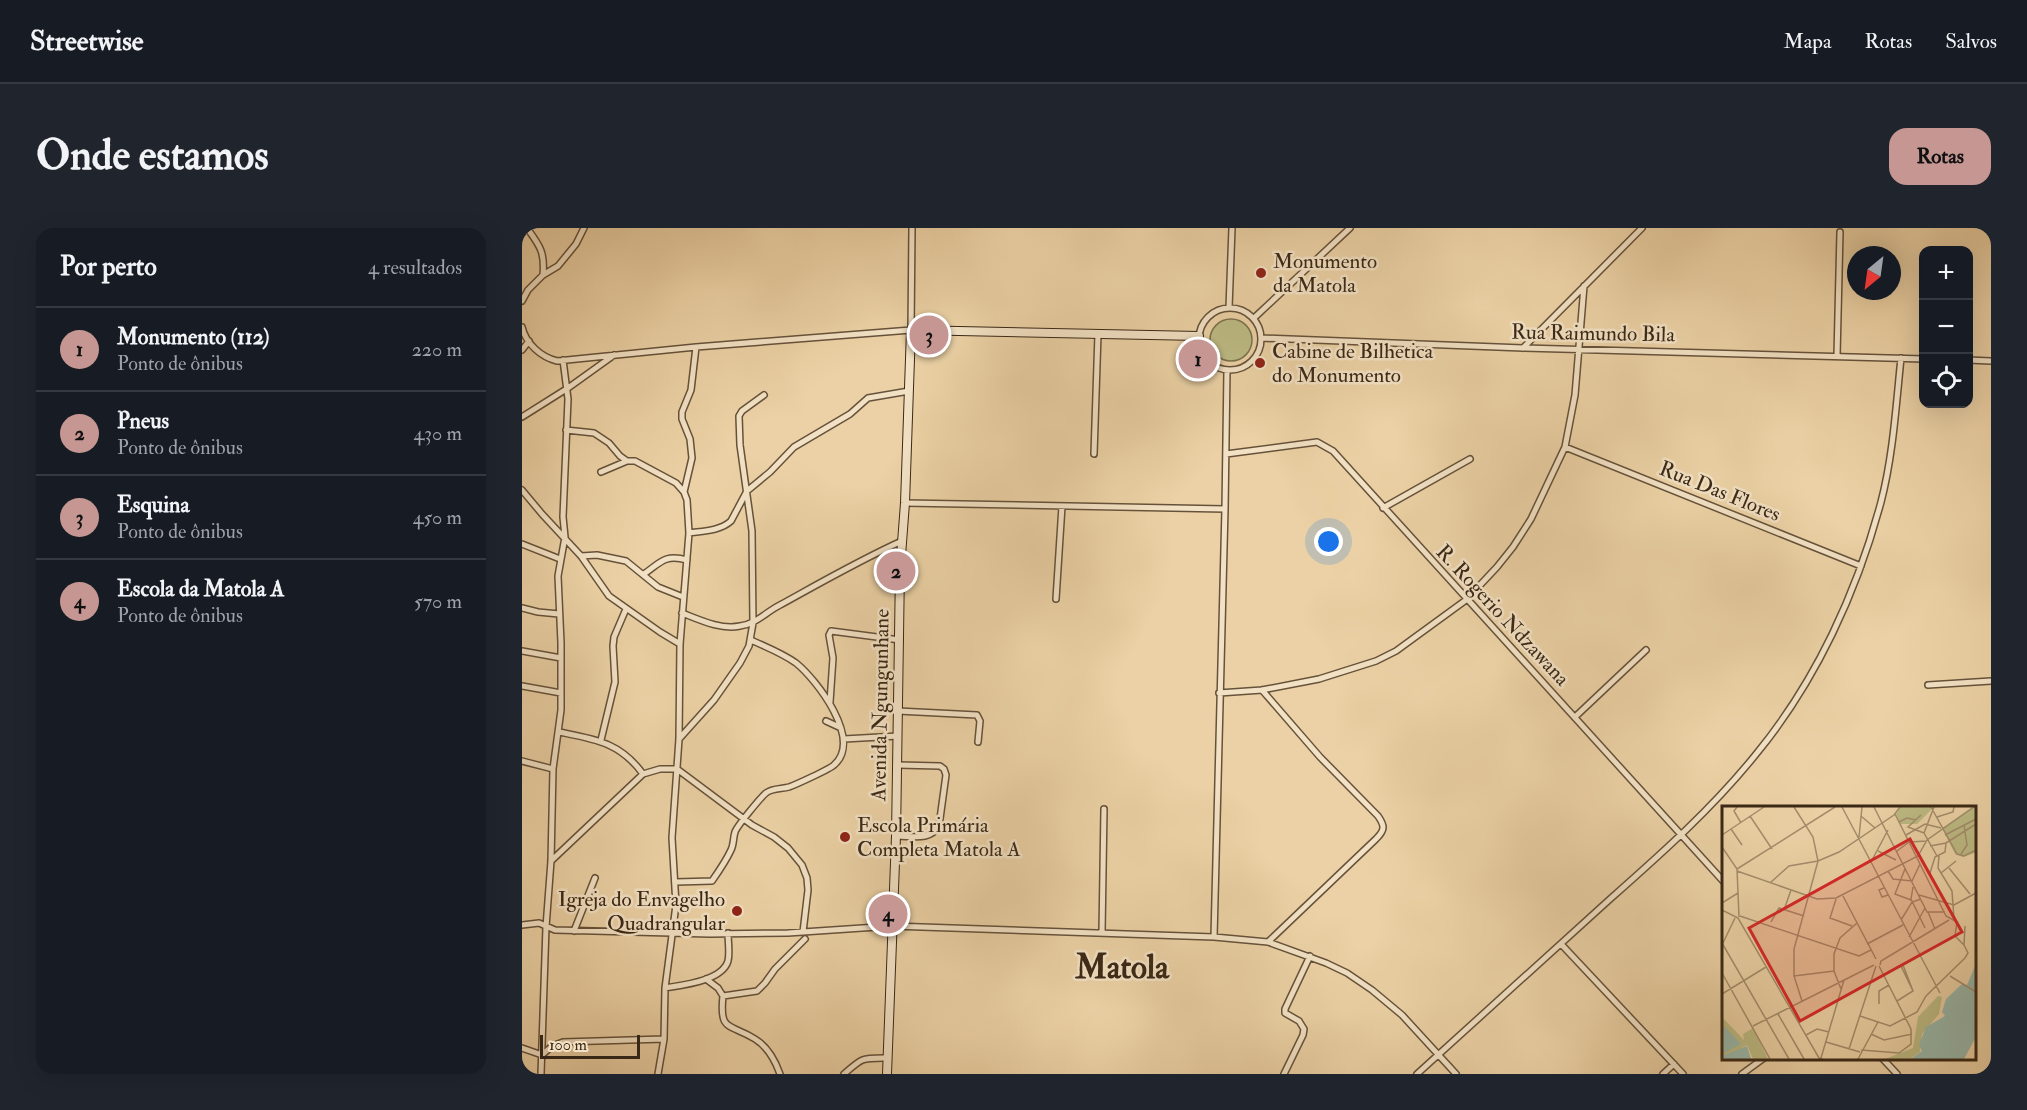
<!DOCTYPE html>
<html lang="pt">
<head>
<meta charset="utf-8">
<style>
  body { margin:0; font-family:"IM FELL Double Pica",serif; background:#20242c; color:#f1f3f6 }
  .controls { position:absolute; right:18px; top:18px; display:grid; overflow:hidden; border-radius:12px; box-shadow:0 6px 24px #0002 }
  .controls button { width:54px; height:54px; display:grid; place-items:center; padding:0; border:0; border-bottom:2px solid #363941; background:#171b24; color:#f1f3f6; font:30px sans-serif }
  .compass { position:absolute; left:1325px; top:18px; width:54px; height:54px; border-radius:50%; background:#171b24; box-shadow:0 6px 24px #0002; rotate:209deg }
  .scale { position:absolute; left:18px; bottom:15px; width:100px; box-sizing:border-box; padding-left:6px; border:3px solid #3a2816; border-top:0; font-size:16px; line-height:21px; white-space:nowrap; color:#3a2816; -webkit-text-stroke:4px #f2e1c4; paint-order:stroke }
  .you { position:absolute; left:807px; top:314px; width:21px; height:21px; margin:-15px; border:4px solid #fff; border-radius:50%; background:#1a73e8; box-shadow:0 0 0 9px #1a73e833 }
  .badge { display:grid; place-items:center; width:39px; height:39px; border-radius:50%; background:#c59692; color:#111; font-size:20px; font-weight:700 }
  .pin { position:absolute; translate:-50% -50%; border:3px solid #fff; box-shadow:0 2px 6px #0006 }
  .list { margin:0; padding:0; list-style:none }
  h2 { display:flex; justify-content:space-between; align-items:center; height:78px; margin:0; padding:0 24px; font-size:26px }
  h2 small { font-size:20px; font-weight:400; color:#9ea1a6 }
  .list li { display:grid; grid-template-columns:39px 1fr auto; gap:18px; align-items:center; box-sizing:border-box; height:84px; padding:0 24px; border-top:2px solid #363941 }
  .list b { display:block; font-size:22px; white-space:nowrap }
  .list p { margin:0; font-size:20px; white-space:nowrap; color:#9ea1a6 }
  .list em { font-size:20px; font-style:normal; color:#9ea1a6 }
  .icon { flex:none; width:33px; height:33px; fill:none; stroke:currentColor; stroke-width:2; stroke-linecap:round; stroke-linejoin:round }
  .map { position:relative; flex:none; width:1469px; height:846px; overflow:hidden; border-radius:18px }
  header { display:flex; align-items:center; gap:36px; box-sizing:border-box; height:84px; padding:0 30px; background:#171b24; border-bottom:2px solid #363941 }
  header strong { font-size:28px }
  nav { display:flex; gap:33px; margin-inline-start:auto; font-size:21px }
  .intro { display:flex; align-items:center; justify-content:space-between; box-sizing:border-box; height:144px; padding:0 36px }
  h1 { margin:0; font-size:42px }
  .button { padding:15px 27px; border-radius:18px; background:#c59692; color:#111; font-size:21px; font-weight:700 }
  main { display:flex; gap:36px; padding:0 36px }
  aside { flex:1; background:#171b24; border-radius:18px; box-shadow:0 6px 24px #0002 }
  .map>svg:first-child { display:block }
  .green { fill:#bcba83; stroke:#7b714c; stroke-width:1.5 }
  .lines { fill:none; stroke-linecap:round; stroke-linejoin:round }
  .street-casing { stroke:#66523a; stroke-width:8 }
  .secondary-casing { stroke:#3a2816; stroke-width:10 }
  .street { stroke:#f2e1c4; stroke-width:5 }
  .secondary { stroke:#f2e1c4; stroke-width:8 }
  .poi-dot { fill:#8f2418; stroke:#f2e1c4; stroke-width:2 }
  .labels { text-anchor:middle; stroke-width:5; stroke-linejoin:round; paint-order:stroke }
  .poi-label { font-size:21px; fill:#3a2816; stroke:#f2e1c4; text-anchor:start }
  .street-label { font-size:21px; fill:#3a2816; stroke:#f2e1c4 }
  .town-label { font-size:33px; font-weight:bold; fill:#3a2816; stroke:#f2e1c4 }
  .inset-road { fill:none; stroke:#a48d6c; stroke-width:1.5 }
  .view { fill:#d62828; fill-opacity:0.15; stroke:#d62828; stroke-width:3 }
  .inset-edge { fill:none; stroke:#3a2816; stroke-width:3 }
</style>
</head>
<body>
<header>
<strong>Streetwise</strong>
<nav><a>Mapa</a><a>Rotas</a><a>Salvos</a></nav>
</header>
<div class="intro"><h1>Onde estamos</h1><a class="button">Rotas</a></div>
<main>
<aside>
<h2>Por perto<small>4 resultados</small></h2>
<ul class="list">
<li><span class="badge">1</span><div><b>Monumento (112)</b><p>Ponto de ônibus</p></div><em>220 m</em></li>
<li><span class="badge">2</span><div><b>Pneus</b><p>Ponto de ônibus</p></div><em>430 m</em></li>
<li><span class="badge">3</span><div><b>Esquina</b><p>Ponto de ônibus</p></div><em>450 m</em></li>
<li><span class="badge">4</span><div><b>Escola da Matola A</b><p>Ponto de ônibus</p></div><em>570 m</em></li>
</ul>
</aside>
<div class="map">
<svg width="1469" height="846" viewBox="0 0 1469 846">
  <rect width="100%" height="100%" fill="#ebd1a5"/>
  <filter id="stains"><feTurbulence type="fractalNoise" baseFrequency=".00333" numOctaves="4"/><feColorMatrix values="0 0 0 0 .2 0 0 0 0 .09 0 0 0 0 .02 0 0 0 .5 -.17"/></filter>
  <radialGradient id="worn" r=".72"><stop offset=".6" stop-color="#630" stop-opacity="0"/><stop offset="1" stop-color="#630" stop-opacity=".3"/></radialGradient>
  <!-- green -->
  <path class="green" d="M688 112a21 21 0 1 1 42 0a21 21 0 1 1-42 0Z"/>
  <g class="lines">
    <!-- street casing -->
    <g class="street-casing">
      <path id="street" d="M 5,0 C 18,18 23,24 21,47
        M 0,73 L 6,62 L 21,47 L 36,38 L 54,16 L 62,0
        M677 111a31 31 0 1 1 62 0a31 31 0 1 1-62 0Z
        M 707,80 L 710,0
        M 732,90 L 828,0
        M 0,99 C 4,116 19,129 35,133 L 174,119 L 389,102 L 390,0
        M 740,110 L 1001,120 L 1402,131
        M 1001,120 L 1120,0
        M 0,122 L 7,113
        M 1315,128 L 1318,4
        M 1446,132 L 1469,133
        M 0,189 L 46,160 L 92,127
        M 44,202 L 72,205 L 87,215 L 98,228 L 105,233 L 113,233 L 154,255 L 162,264 L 165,272 L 167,305 L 158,416 L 157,511 L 150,610 L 154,677 L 143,760 L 142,811 L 136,846
        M 1043,219 L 1339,338
        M 572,226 L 576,106
        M 704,226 L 795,214 L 811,223 L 1202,654
        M 79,244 L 105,233
        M 0,262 L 20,286 L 59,328 L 87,368 L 138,404 L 158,416
        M 162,264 L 170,230 L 168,211 L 160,191 L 160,184 L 169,162 L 174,119
        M 383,275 L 703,281
        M 861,280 L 948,231
        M 167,305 C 181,303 198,303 209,293 L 225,263 L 248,244 L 272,219 L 328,186 L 346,170 L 387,163
        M 0,316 L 38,331
        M 59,328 L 75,327 L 104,333 L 136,359 L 161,369
        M 122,346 C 139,334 143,326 165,332
        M 534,371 L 540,278
        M 0,380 L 16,384 L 37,386
        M 160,385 C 178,392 199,402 218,398 C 234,396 244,384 258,377 C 298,355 338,332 380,313
        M 0,423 L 39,430
        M 1406,457 L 1469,453
        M 0,458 L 39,465
        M 740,462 L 798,529 L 856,588 C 863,598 863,602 854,611 L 746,714
        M 697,465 L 740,462 L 797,451 L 854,433 L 874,423 L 944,372 L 975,339 L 991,319 L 1009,291 L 1043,219 L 1053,167 L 1062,58
        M 308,474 L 311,430 L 307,407 L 309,403 L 378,412
        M 376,483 L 455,487 L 458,493 L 456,514
        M 1053,489 L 1124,422
        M 304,493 L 317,499
        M 37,504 C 72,511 98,514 121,546
        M 157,511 L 192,472 L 218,435 L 227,418 L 231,395 L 230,303 L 218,217 L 217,188 L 220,183 L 242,167
        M 322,511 L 376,508
        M 79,512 L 93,454 L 91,418 L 92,409 L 104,381
        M 0,533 L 31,541
        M 374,608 C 391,608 408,613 417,598 L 424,547 L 422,541 L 418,538 L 376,537
        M 29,633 L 121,546 L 138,541 L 155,541 L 230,597 L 252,609 L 266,620 L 280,637 L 285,650 L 286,662 L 281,704
        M 154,654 L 190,653 C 197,643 204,633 209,622 C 212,616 211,610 213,604 C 215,598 239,569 244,565 C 250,560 260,561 267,559 C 273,557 308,541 312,537 C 341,512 295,452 274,435 C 260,425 244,419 229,412
        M 0,697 L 17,695 L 33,702 L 188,706 L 266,705 L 370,698 L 692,709 L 746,714 L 804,735 L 825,745 L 850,762 L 880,787 L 934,846
        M 52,703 L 73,650
        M 580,704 L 582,581
        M 692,709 L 703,281 L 705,142
        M 1039,716 L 1161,846
        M 184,751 L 196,760 L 201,768 C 197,805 208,795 233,811 C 246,819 253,832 258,846
        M 143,760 C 161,757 200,753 206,733 C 208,725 206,714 206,705
        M 201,768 L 235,763 L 243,755 L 253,741 L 283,711
        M 0,820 L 20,827 L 30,818 L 41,814 L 142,811
        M 1360,830 L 1375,846
        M 19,846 L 24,699 L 29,633 L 31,541 L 39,482 L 39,415 L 36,348 L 43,309 L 41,289 L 46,171 L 41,132
        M 322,846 C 341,829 340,830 366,830
        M 762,846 L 781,807 L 782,801 L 777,793 L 763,785 L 763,781 L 788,728
        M 895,846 C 959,788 1023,730 1087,672 C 1139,626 1191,580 1235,525 C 1294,453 1335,364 1359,274 C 1371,228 1374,178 1379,130
        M 1141,846 L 1152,836
        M 1220,846 L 1242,830"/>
    </g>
    <!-- secondary casing -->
    <g class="secondary-casing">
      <path id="secondary" d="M 365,846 L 374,608 L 378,341 L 383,275 L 389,102 L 677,108"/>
    </g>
    <!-- street -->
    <use href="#street" class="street"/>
    <!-- secondary -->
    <use href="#secondary" class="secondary"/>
  </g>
  <!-- markers -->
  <g class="poi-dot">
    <circle cx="739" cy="45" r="6"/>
    <circle cx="738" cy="135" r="6"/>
    <circle cx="323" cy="609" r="6"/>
    <circle cx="215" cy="683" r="6"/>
  </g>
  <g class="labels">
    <!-- poi labels -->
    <g class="poi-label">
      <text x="751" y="40">Monumento<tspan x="751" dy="24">da Matola</tspan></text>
      <text x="750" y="130">Cabine de Bilhetica<tspan x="750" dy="24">do Monumento</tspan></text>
      <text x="335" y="604">Escola Primária<tspan x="335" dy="24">Completa Matola A</tspan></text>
      <text x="203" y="678" text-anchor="end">Igreja do Envagelho<tspan x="203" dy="24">Quadrangular</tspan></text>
    </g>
    <!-- street labels -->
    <g class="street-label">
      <text transform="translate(1071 105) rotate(1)" y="7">Rua Raimundo Bila</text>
      <text transform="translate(1198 263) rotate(22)" y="7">Rua Das Flores</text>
      <text transform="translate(981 387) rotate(47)" y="7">R. Rogerio Ndzawana</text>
      <text transform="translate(358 477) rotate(-89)" y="7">Avenida Ngungunhane</text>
    </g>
    <!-- town labels -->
    <g class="town-label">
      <text x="600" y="750">Matola</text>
    </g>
  </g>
  <!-- overview -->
  <g transform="translate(1200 578)">
    <rect width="254" height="254" fill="#ebd1a5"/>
    <path d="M 178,1 L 209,1 L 209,4 L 195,18 L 178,18 L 174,8 ZM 250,1 L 253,1 L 253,47 L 241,51 L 233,48 L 220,22 ZM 216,190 L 220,191 L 217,208 L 200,228 L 198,246 L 188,253 L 163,253 L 191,242 L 196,211 ZM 0,211 L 22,234 L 21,228 L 31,222 L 46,253 L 31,253 L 25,239 L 0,253 Z" fill="#bcba83"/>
    <path d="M 253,160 L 253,233 L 242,253 L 189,253 L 200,245 L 197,239 L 204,221 L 223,210 L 220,206 L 224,193 L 240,178 L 245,179 ZM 0,218 L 19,238 L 0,248 ZM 25,240 L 29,253 L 1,253 L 0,250 Z" fill="#98b7aa"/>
    <path class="inset-road" d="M 15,1 L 12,5 L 19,17M 72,1 L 91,31 L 96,55 L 72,143 L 72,170 L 80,195M 120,1 L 218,187M 152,1 L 205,106 L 223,106M 209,1 L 235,48 L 242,50 L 254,44M 212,1 L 202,27 L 215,50M 173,8 L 224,110 L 235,116 L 233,130 L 242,139M 199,9 L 186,21 L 202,27M 28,10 L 50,43M 139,10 L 153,22M 215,11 L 231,6 L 232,1M 177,16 L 185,12 L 194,14M 9,23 L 20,39M 0,29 L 42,1M 184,29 L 203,18 L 219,22M 223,29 L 254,13M 137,31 L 140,1M 208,40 L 224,37 L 254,18M 0,41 L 15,63 L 17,111M 156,45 L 174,54M 175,45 L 187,36 L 205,35M 239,48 L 245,39 L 242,19M 217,50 L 216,62 L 230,85 L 232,113M 149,56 L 166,24M 227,62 L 248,88M 15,63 L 113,1M 183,63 L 173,88 L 189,94M 15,65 L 95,93 L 114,92 L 196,50 L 205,34 L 252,1M 166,65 L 171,73 L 190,75 L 198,58M 208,67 L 213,51 L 223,46 L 224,37M 219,67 L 234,55M 48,77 L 67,60 L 96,55 L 117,46 L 172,9 L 178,1M 191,81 L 189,93 L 203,122M 162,82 L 157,84 L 160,91 L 166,89M 197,89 L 232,99 L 254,87M 121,90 L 154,153M 114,93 L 108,112 L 130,120M 0,97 L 16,87M 0,104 L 16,112 L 97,252 L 101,253M 62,104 L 69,84M 206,106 L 213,123M 18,110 L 137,150 L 149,144M 179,114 L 190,96 L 199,93M 49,116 L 57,102 L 82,110M 187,131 L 203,102M 0,137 L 67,253M 1,137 L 13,112M 145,138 L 181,119M 242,139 L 243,120M 158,159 L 159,155 L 227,114M 181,159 L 191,185M 0,167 L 48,253M 72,170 L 112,165M 228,170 L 254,186M 119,183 L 112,165 L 112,148 L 118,132 L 135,117M 0,188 L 44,161M 175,195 L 191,185 L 179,160 L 196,150M 157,198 L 157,185 L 167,179M 56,208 L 82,253M 138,210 L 168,220 L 195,206 L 204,190 L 243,152 L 246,147 L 242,139M 31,220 L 152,159M 149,228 L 162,234 L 190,228M 84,229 L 95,223 L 107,226M 104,236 L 138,246M 127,243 L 154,160M 139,244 L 177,247 L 189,238 L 189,223 L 157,160M 99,252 L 122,174M 136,253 L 156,216"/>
    <path class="view" d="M 188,33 L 240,126 L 78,215 L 27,122 Z"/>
    <rect width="254" height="254" class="inset-edge"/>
  </g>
  <rect width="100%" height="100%" filter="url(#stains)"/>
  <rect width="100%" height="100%" fill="url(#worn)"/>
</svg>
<div class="controls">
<button>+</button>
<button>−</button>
<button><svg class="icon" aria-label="locate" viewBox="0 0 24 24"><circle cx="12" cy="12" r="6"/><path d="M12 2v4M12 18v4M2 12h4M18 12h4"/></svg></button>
</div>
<svg class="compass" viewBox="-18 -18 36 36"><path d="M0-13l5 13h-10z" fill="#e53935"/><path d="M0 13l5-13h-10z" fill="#9ea1a6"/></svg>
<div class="scale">100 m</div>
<div class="you"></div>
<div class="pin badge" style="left:676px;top:131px">1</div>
<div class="pin badge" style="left:374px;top:343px">2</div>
<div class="pin badge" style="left:407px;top:107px">3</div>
<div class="pin badge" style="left:366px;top:686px">4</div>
</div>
</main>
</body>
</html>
